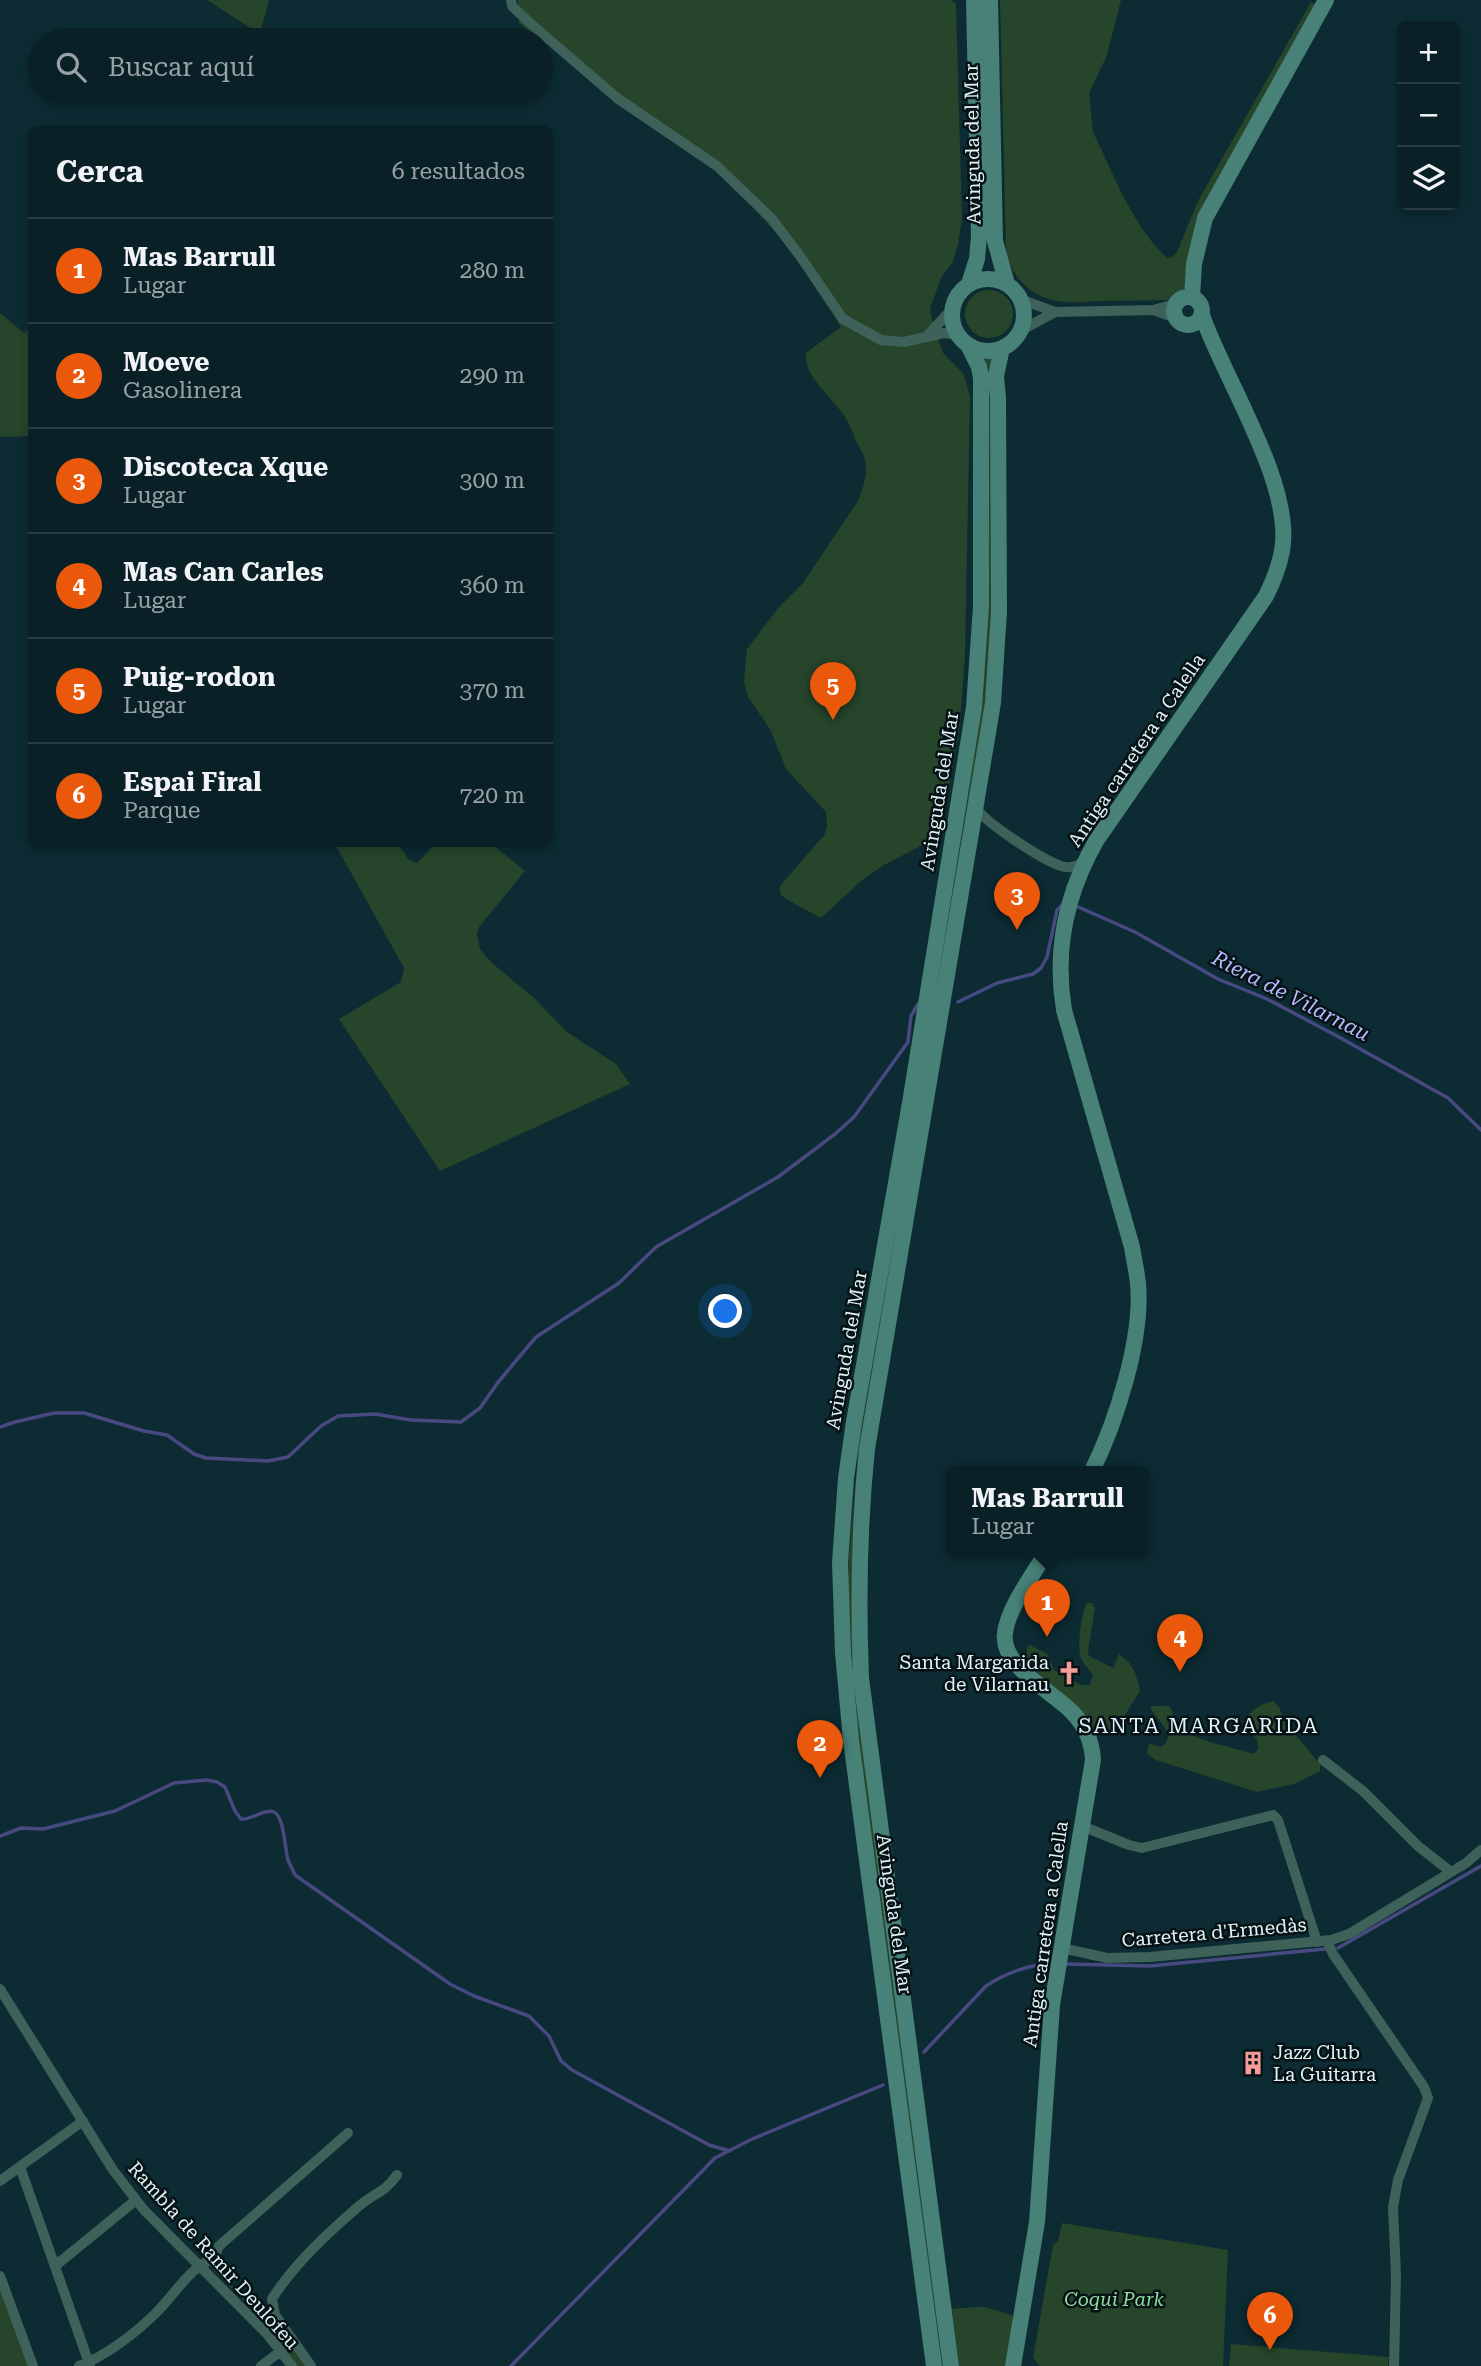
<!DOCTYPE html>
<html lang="es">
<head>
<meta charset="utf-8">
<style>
  body { margin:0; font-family:"Roboto Serif",serif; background:#172d32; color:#f1f3f6 }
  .controls { position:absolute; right:21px; top:21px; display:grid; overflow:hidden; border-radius:10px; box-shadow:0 4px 10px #0003 }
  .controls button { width:63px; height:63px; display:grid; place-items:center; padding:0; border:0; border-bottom:2px solid #293e43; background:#092026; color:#f1f3f6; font:35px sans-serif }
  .you { position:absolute; left:726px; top:1312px; width:24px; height:24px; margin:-18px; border:5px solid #fff; border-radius:50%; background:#1a73e8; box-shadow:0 0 0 10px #1a73e833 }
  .badge { display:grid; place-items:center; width:46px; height:46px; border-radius:50%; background:#ea580c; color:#fff; font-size:23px; font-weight:700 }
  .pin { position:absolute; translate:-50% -58px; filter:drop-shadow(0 2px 4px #0008) }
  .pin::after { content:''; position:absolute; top:37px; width:24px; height:21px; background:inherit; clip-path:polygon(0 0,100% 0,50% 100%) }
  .popup { position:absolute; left:946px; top:1466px; width:203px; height:91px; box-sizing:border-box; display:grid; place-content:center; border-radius:10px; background:#092026; filter:drop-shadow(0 2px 5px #0005); font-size:23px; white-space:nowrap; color:#99a3a7 }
  .popup b { font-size:26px; color:#f1f3f6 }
  .popup::after { content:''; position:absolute; left:50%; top:100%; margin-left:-14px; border:14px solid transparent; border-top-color:#092026 }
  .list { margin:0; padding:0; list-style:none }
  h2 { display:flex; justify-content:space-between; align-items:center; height:91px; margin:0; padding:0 28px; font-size:30px }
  h2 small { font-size:23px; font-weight:400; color:#99a3a7 }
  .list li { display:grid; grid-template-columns:46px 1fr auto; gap:21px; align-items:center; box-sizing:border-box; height:105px; padding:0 28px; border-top:2px solid #293e43 }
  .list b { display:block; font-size:26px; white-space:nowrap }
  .list p { margin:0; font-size:23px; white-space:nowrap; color:#99a3a7 }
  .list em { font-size:23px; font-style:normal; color:#99a3a7 }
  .icon { flex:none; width:38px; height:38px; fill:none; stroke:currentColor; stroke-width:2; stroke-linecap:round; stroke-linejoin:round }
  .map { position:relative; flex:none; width:1481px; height:2366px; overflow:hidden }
  .search { position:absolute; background:#092026; box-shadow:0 4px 10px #0003; left:28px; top:28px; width:525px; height:77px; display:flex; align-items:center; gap:18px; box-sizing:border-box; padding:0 24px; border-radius:38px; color:#99a3a7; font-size:26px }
  .panel { position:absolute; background:#092026; box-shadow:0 4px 10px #0003; left:28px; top:126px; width:525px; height:721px; border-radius:10px }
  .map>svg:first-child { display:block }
  .green { fill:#26452b }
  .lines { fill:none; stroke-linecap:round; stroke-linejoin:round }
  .stream { stroke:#494982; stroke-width:3.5 }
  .street { stroke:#3e615a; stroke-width:10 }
  .secondary { stroke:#478177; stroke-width:16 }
  .labels { text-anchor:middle; stroke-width:5; stroke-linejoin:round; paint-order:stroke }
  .street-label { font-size:19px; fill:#e2f3f8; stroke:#061215 }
  .poi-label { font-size:19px; fill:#e2f3f8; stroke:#061215; text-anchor:end }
  .park-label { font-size:19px; font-style:italic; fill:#8fde9b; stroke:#061215 }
  .water-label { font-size:21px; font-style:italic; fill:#b5b9ff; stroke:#061215 }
  .neighbourhood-label { font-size:21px; letter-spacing:2px; fill:#e2f3f8; stroke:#061215 }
</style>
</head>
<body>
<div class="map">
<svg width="1481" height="2366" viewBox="0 0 1481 2366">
  <rect width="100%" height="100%" fill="#0c2b32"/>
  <!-- green -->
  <path class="green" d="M 207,0 L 269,0 L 260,34 Z
    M 518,0 L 951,0 L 956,4 L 962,220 L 958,244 L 953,262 L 942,276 L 930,308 L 933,325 L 943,353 L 963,373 L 970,396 L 965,656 L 960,724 L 941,832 L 934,839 L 884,865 L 861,881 L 821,918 L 786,899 L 780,894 L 780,886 L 825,834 L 827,825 L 826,812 L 786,769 L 770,729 L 748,697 L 744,682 L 747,649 L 778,608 L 803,583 L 858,501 C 862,491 866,480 866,469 C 867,460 862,451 857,443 C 853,433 849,422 842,413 C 830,395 803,376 806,353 L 841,327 L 789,247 L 721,173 L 519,23 Z
    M 1000,0 L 1121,0 L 1107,55 L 1089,94 L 1093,132 C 1114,175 1132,225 1167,258 L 1172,257 L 1177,252 L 1198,201 L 1311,2 L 1319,6 L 1208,202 L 1187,285 L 1174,300 C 1149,300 1123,301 1098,301 C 1082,302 1064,304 1049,299 C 1026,293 1008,271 1006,248 Z
    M965 314a24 24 0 1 1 48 0a24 24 0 1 1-48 0Z
    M 0,313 L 24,333 L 31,327 L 31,436 L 0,437 Z
    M 997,356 L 993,620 L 984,720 L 888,1294 L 855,1648 L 946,2366 L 939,2366 L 852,1685 L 847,1600 L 849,1556 L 861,1416 L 979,708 L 986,372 L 984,357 Z
    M 335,844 L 398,844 L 409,860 L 417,863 L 435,844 L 492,844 L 525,871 L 479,927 L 477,934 L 480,949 L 492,963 L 534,998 L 567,1032 L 616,1064 L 630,1084 L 440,1171 L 339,1019 L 401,982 L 404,968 Z
    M 1087,1603 L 1092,1603 L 1095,1608 L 1088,1651 L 1089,1656 L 1113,1668 L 1119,1654 C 1133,1664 1137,1674 1140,1691 L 1113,1734 L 1099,1734 L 1080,1711 L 1027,1667 L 1027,1647 L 1030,1645 L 1047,1654 L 1054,1670 L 1081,1685 L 1090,1685 L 1093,1675 C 1090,1670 1085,1666 1082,1661 C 1076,1650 1081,1614 1087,1603 Z
    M 1273,1701 L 1279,1707 L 1286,1724 L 1320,1764 L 1320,1771 L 1294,1784 L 1257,1792 L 1156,1760 L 1147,1754 L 1149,1743 L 1160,1747 L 1165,1744 L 1169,1736 C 1165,1723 1154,1718 1150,1706 L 1170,1706 C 1172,1711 1174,1718 1177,1722 C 1189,1741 1233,1747 1254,1754 L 1258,1749 L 1257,1739 L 1243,1726 C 1247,1711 1259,1705 1273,1701 Z
    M 1062,2223 L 1228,2250 L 1223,2366 L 1040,2366 L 1033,2358 L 1053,2245 L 1058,2241 Z
    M 209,2266 L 223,2275 L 249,2304 L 275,2324 L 307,2366 L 296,2366 L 261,2318 Z
    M 0,2280 L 30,2366 L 0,2366 Z
    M 973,2307 L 985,2307 L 1014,2316 L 1006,2366 L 959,2366 L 952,2309 Z
    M 1231,2344 L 1389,2357 L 1388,2366 L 1229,2366 Z"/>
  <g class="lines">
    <!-- stream -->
    <path class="stream" d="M 1076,906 L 1135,932 L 1218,979 L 1267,999 L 1337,1036 L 1448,1098 L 1481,1130
      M 958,1002 L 997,983 L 1033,974 L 1041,968 L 1047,957 L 1057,910 L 1062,905
      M 0,1427 L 15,1422 L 54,1413 L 84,1413 L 144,1431 L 167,1435 L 194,1454 L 206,1458 L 268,1461 L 288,1457 L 321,1426 L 338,1416 L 375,1414 L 411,1420 L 461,1422 L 480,1408 L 499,1381 L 536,1337 L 619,1283 L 656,1247 L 778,1177 L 835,1134 L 854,1117 L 908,1042 L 911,1016 L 918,1004
      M 0,1836 L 21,1828 L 43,1829 L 115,1811 L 174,1783 L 207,1780 L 217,1782 L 225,1787 L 235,1811 L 241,1819 C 251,1820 266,1808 274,1812 C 284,1816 285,1849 288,1860 C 290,1865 293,1870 295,1875 L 450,1984 L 474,1996 L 529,2016 L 549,2036 L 561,2061 L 572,2070 L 709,2145 L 730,2151
      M 1338,1948 L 1481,1866
      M 1065,1964 L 1150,1966 L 1325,1949
      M 924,2052 L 986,1986 C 1004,1974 1032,1963 1053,1964
      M 511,2366 L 715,2158 L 752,2139 L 883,2085"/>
    <!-- street -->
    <path class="street" d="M 511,0 L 512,6 L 530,23 L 617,98 L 717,166 L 772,219 L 800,256 L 843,319 L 881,340 L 904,342 L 944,333 L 958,335
      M 1020,299 L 1055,312
      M 1153,310 L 1176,318
      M 1020,331 L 1055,312 L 1153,310 L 1175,304
      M 927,336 L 952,309
      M 975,806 C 983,822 1043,860 1061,866 C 1070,869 1079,866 1086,859
      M 1323,1760 L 1363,1791 L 1418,1846 L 1451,1872
      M 1082,1826 L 1129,1845 L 1142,1848 L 1273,1815 L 1278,1820 L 1317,1942
      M 1327,1941 L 1333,1954 L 1424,2087 L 1428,2098 L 1398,2180 L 1393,2207 L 1396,2276 L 1394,2366
      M 1062,1948 L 1107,1958 L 1150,1957 L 1331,1940 L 1349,1934 L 1466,1863 L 1481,1850
      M 0,1989 L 113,2170 L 144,2210 L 267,2334 L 292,2366
      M 20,2167 L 90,2366
      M 0,2181 L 83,2121
      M 55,2266 L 136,2200
      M 0,2276 L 33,2366
      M 79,2366 C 107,2355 133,2335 155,2314 C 172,2298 192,2264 214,2259 L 219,2246 L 348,2133
      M 261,2366 L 281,2351
      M 311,2366 L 275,2315 L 272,2299 C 294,2264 328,2233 359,2206 C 375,2192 383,2194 397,2175"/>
    <!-- secondary -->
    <path class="secondary" d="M 990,0 L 995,241 L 1007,284
      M952 315a36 36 0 1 1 72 0a36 36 0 1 1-72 0Z
      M 969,284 L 977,259 L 979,236 L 974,0
      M1174 311a14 14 0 1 1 28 0a14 14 0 1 1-28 0Z
      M 1192,297 L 1194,264 L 1205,218 L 1326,0
      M 1092,1471 C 1116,1422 1143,1339 1138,1284 C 1137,1272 1134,1260 1132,1247 L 1064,1010 C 1054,950 1066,894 1096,841 L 1266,596 C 1273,582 1279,567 1282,551 C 1294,485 1224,379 1202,315
      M 934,2366 L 851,1740 L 843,1653 L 840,1563 L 846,1478 L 854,1422 L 910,1103 L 974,707 L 981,606 L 981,378 L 979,367 L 968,345
      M 951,2366 L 861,1678 C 858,1602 859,1526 867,1449 L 993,703 L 999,612 L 998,398 L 996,376 L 1002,348
      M 1013,2366 L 1037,2222 L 1052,2005 L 1093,1760 C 1092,1741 1086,1726 1072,1712 C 1052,1691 1000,1666 1005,1633 C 1008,1607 1034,1574 1047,1551"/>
  </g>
  <!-- icons -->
  <defs>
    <g id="church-bare" transform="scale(1.89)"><path d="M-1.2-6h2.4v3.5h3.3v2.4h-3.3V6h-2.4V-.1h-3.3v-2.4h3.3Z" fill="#f59b98" stroke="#061215" stroke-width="2.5" paint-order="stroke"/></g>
    <g id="building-bare" transform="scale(1.89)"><path d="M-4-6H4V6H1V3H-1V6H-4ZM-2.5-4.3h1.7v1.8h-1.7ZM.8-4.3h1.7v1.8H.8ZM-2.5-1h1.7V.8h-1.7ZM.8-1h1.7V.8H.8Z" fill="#f59b98" stroke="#061215" stroke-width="2.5" paint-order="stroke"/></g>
  </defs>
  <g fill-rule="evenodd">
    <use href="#church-bare" x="1069" y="1673"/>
    <use href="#building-bare" x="1253" y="2063"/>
  </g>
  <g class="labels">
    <!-- street labels -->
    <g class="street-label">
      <text transform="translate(972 144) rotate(-91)" y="7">Avinguda del Mar</text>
      <text transform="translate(1136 750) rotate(-56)" y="7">Antiga carretera a Calella</text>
      <text transform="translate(939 791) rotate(-81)" y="7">Avinguda del Mar</text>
      <text transform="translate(846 1350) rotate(-80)" y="7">Avinguda del Mar</text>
      <text transform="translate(895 1914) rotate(82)" y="7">Avinguda del Mar</text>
      <text transform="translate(1214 1932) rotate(-5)" y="7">Carretera d'Ermedàs</text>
      <text transform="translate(1045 1934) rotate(-82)" y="7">Antiga carretera a Calella</text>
      <text transform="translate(214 2255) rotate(48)" y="7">Rambla de Ramir Deulofeu</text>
    </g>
    <!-- poi labels -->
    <g class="poi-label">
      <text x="1049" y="1669">Santa Margarida<tspan x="1049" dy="22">de Vilarnau</tspan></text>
      <text x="1273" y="2059" text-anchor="start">Jazz Club<tspan x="1273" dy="22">La Guitarra</tspan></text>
    </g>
    <!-- park labels -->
    <g class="park-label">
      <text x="1114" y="2306">Coqui Park</text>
    </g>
    <!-- water labels -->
    <g class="water-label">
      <text transform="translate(1291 996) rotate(27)" y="7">Riera de Vilarnau</text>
    </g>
    <!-- neighbourhood labels -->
    <g class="neighbourhood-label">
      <text x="1199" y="1733">SANTA MARGARIDA</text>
    </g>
  </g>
</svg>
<div class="controls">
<button>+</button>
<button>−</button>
<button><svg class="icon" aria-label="layers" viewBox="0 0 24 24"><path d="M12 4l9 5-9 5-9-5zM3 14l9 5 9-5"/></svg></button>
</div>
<div class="you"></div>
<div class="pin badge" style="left:1047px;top:1637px">1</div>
<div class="popup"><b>Mas Barrull</b>Lugar</div>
<div class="pin badge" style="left:820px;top:1778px">2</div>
<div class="pin badge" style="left:1017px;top:930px">3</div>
<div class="pin badge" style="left:1180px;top:1672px">4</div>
<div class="pin badge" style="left:833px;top:720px">5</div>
<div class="pin badge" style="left:1270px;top:2350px">6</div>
<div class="search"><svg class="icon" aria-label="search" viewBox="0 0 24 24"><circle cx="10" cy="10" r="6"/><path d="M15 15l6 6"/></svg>Buscar aquí</div>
<section class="panel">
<h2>Cerca<small>6 resultados</small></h2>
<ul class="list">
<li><span class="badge">1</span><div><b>Mas Barrull</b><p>Lugar</p></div><em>280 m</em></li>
<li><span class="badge">2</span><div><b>Moeve</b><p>Gasolinera</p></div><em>290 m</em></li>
<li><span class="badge">3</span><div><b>Discoteca Xque</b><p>Lugar</p></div><em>300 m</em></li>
<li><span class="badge">4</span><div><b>Mas Can Carles</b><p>Lugar</p></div><em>360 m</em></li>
<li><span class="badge">5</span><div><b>Puig-rodon</b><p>Lugar</p></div><em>370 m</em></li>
<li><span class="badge">6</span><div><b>Espai Firal</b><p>Parque</p></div><em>720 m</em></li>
</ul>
</section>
</div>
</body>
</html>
